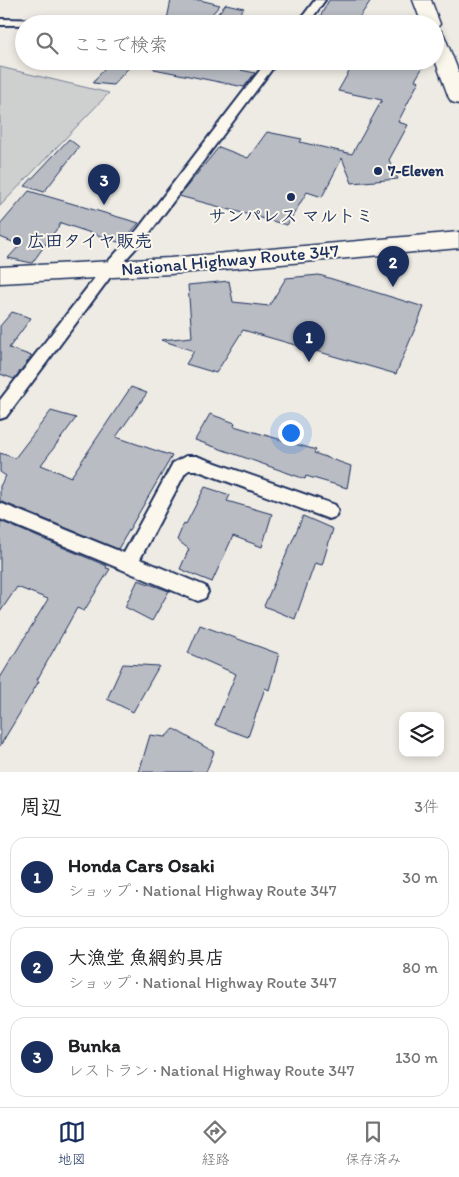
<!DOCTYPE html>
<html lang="ja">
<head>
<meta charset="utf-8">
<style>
  body { margin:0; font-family:Itim,"Klee One",sans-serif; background:#f6f6f6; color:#202124 }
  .controls { position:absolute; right:15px; bottom:15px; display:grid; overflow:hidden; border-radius:10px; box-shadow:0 2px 8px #0003 }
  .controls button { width:45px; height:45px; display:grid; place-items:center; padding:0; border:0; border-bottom:1px solid #e0e0e0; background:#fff; color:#202124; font:25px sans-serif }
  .you { position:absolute; left:290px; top:432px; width:18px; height:18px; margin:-12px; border:4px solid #fff; border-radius:50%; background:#1a73e8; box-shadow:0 0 0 8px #1a73e833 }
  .badge { display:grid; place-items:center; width:32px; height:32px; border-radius:50%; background:#1b2f5e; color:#fff; font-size:16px; font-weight:700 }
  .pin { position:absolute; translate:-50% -41px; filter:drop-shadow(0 1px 2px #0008) }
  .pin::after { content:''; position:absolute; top:26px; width:18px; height:15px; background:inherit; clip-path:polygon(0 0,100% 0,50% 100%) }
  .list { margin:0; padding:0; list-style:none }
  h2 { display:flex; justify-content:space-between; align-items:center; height:65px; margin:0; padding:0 20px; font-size:21px }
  h2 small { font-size:16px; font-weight:400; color:#757577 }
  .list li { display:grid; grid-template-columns:32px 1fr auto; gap:15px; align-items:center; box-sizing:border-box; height:80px; margin:0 10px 10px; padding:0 10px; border:1px solid #e0e0e0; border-radius:15px }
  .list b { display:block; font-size:19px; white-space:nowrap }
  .list p { margin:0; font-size:16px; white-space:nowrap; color:#757577 }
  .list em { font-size:16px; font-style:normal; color:#757577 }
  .icon { flex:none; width:28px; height:28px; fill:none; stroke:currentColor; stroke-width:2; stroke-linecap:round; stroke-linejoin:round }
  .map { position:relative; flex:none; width:459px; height:772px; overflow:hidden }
  .search { position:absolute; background:#fff; box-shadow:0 2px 8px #0003; left:15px; right:15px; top:15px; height:55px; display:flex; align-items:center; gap:12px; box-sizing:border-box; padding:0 18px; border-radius:28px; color:#757577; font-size:19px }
  .sheet { height:335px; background:#fff }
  nav { display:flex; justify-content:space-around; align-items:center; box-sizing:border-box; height:70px; border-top:1px solid #e0e0e0; background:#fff; font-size:14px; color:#757577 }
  nav a { display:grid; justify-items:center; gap:2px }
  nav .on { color:#1b2f5e }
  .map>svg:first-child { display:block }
  .green { fill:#cecfcf; stroke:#747f96 }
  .building { fill:#b9bcc3; stroke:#1b2f5e }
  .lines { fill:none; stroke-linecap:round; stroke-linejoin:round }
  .street-casing { stroke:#1b2f5e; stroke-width:4 }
  .highway-casing { stroke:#1b2f5e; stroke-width:3 }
  .street { fill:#fbf7ec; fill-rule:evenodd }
  .highway { fill:#fbf7ec; fill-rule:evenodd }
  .poi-dot { fill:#1b2f5e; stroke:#fbf7ec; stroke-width:2 }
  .labels { text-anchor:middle; stroke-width:4; stroke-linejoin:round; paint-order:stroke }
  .far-poi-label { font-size:15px; font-weight:bold; fill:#1b2f5e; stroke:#fbf7ec; text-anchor:start }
  .poi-label { font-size:18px; font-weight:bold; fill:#1b2f5e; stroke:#fbf7ec }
  .street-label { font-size:18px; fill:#1b2f5e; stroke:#fbf7ec }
</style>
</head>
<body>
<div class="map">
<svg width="459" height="772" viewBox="0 0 459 772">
  <rect width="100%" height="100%" fill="#eeebe4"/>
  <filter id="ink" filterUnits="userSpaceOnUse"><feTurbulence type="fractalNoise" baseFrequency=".02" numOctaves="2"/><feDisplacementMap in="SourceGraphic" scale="10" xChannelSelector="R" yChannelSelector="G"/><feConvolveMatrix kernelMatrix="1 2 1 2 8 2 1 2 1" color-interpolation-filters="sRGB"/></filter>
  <g filter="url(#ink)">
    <!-- green -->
    <path class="green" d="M 0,67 L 109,93 L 0,206 Z"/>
    <!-- building -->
    <path class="building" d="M 171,0 L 200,0 L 220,5 L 203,24 L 179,20 L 174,24 L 166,24 Z
      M 329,0 L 371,0 L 355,24 L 320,17 Z
      M 226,4 L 244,8 L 232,22 L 214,18 Z
      M 110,61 L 135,61 L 113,85 L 93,83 Z
      M 155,61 L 250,61 L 241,70 L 255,73 L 244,87 L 154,69 Z
      M 355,61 L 396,61 L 423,67 L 415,80 L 419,81 L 398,122 L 408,125 L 389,160 L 398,179 L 352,183 L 342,158 L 322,197 L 307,192 L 287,225 L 179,196 L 219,147 L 248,158 L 267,132 L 302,139 L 300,142 L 352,154 L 382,100 L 338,91 Z
      M 69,139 L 79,147 L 44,192 L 25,186 Z
      M 29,191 L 139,223 L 121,243 L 61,223 L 32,263 L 8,258 L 20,245 L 0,237 L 0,225 Z
      M 319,275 L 424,307 L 396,374 L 243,330 L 216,373 L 186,364 L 194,351 L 161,340 L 192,337 L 188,285 L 229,281 L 233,302 L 269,306 L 286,278 Z
      M 12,312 L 31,318 L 9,348 L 32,356 L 14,379 L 0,374 L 0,326 Z
      M 131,387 L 147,393 L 116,437 L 172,456 L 118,549 L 0,501 L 0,486 L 6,476 L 0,472 L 0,453 L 15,458 L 51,411 L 76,418 L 41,465 L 71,477 Z
      M 210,414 L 235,423 L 234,426 L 316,450 L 314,453 L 351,466 L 347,488 L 306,476 L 305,479 L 195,440 Z
      M 205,487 L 230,495 L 227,501 L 272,514 L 262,547 L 233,536 L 212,582 L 180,569 L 189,549 L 177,540 L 184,523 L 186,524 Z
      M 303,516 L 333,529 L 322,565 L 315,563 L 295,619 L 264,606 Z
      M 0,521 L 107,566 L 106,568 L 110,569 L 84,611 L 77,608 L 37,680 L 39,681 L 0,746 L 0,678 L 48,599 L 17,587 L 0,612 Z
      M 138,580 L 169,591 L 152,621 L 125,607 Z
      M 200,625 L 279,654 L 269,690 L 265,688 L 248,737 L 215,725 L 236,674 L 188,653 Z
      M 123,664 L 159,666 L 133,712 L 107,699 Z
      M 174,729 L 214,752 L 206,772 L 139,772 L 150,735 L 165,737 Z"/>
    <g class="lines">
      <!-- street casing -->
      <g class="street-casing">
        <path id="street" d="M 315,0 L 325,0 L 308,24 L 297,24 Z
          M 0,19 L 120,21 L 125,24 L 0,25 Z
          M 267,61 L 278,61 L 148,235 L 114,272 L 6,417 L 0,419 L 0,400 L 104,266 L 138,229 Z
          M 186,456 L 196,456 L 335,505 L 338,511 L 335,517 L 329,519 L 196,470 L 189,470 L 185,473 L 140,559 L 205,586 L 208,592 L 205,598 L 198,601 L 0,519 L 0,503 L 124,553 L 173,463 Z"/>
      </g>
      <!-- highway casing -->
      <g class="highway-casing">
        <path id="highway" d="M 413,0 L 431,0 L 440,24 L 437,28 L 435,28 L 435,24 L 422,24 Z
          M 435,30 L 441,31 L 444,35 L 459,73 L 459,104 L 452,102 L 449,98 L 435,60 Z
          M 459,232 L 459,248 L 170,274 L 0,283 L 0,267 L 170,258 Z"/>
      </g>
      <!-- street -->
      <use href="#street" class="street"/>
      <!-- highway -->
      <use href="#highway" class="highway"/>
    </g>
  </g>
  <!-- markers -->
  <g class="poi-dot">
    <circle cx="378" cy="171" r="5"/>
    <circle cx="291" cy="197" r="5"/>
    <circle cx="17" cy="241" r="5"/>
  </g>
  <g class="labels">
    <!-- far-poi labels -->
    <g class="far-poi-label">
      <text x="388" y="176">7-Eleven</text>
    </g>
    <!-- poi labels -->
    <g class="poi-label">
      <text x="291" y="222">サンパレス マルトミ</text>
      <text x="27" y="247" text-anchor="start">広田タイヤ販売</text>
    </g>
    <!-- street labels -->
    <g class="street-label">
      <text transform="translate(230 260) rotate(-5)" y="6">National Highway Route 347</text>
    </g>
  </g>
</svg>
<div class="controls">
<button><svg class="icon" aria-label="layers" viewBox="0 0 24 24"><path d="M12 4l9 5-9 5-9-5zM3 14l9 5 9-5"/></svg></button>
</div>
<div class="you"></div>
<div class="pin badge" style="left:309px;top:362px">1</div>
<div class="pin badge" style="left:393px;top:287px">2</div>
<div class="pin badge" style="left:104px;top:205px">3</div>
<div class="search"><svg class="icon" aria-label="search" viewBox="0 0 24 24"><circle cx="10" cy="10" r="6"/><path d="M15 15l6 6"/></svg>ここで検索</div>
</div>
<section class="sheet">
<h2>周辺<small>3件</small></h2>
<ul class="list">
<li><span class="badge">1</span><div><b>Honda Cars Osaki</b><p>ショップ · National Highway Route 347</p></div><em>30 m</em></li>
<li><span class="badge">2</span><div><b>大漁堂 魚網釣具店</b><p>ショップ · National Highway Route 347</p></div><em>80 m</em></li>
<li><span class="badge">3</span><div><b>Bunka</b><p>レストラン · National Highway Route 347</p></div><em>130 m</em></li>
</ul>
</section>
<nav>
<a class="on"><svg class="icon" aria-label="map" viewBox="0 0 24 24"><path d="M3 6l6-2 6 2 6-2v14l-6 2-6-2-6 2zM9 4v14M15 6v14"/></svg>地図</a>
<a><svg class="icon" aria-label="directions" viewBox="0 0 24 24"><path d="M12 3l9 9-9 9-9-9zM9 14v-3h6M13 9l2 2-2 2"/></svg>経路</a>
<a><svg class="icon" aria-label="saved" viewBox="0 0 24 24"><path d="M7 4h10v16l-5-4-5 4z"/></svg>保存済み</a>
</nav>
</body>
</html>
